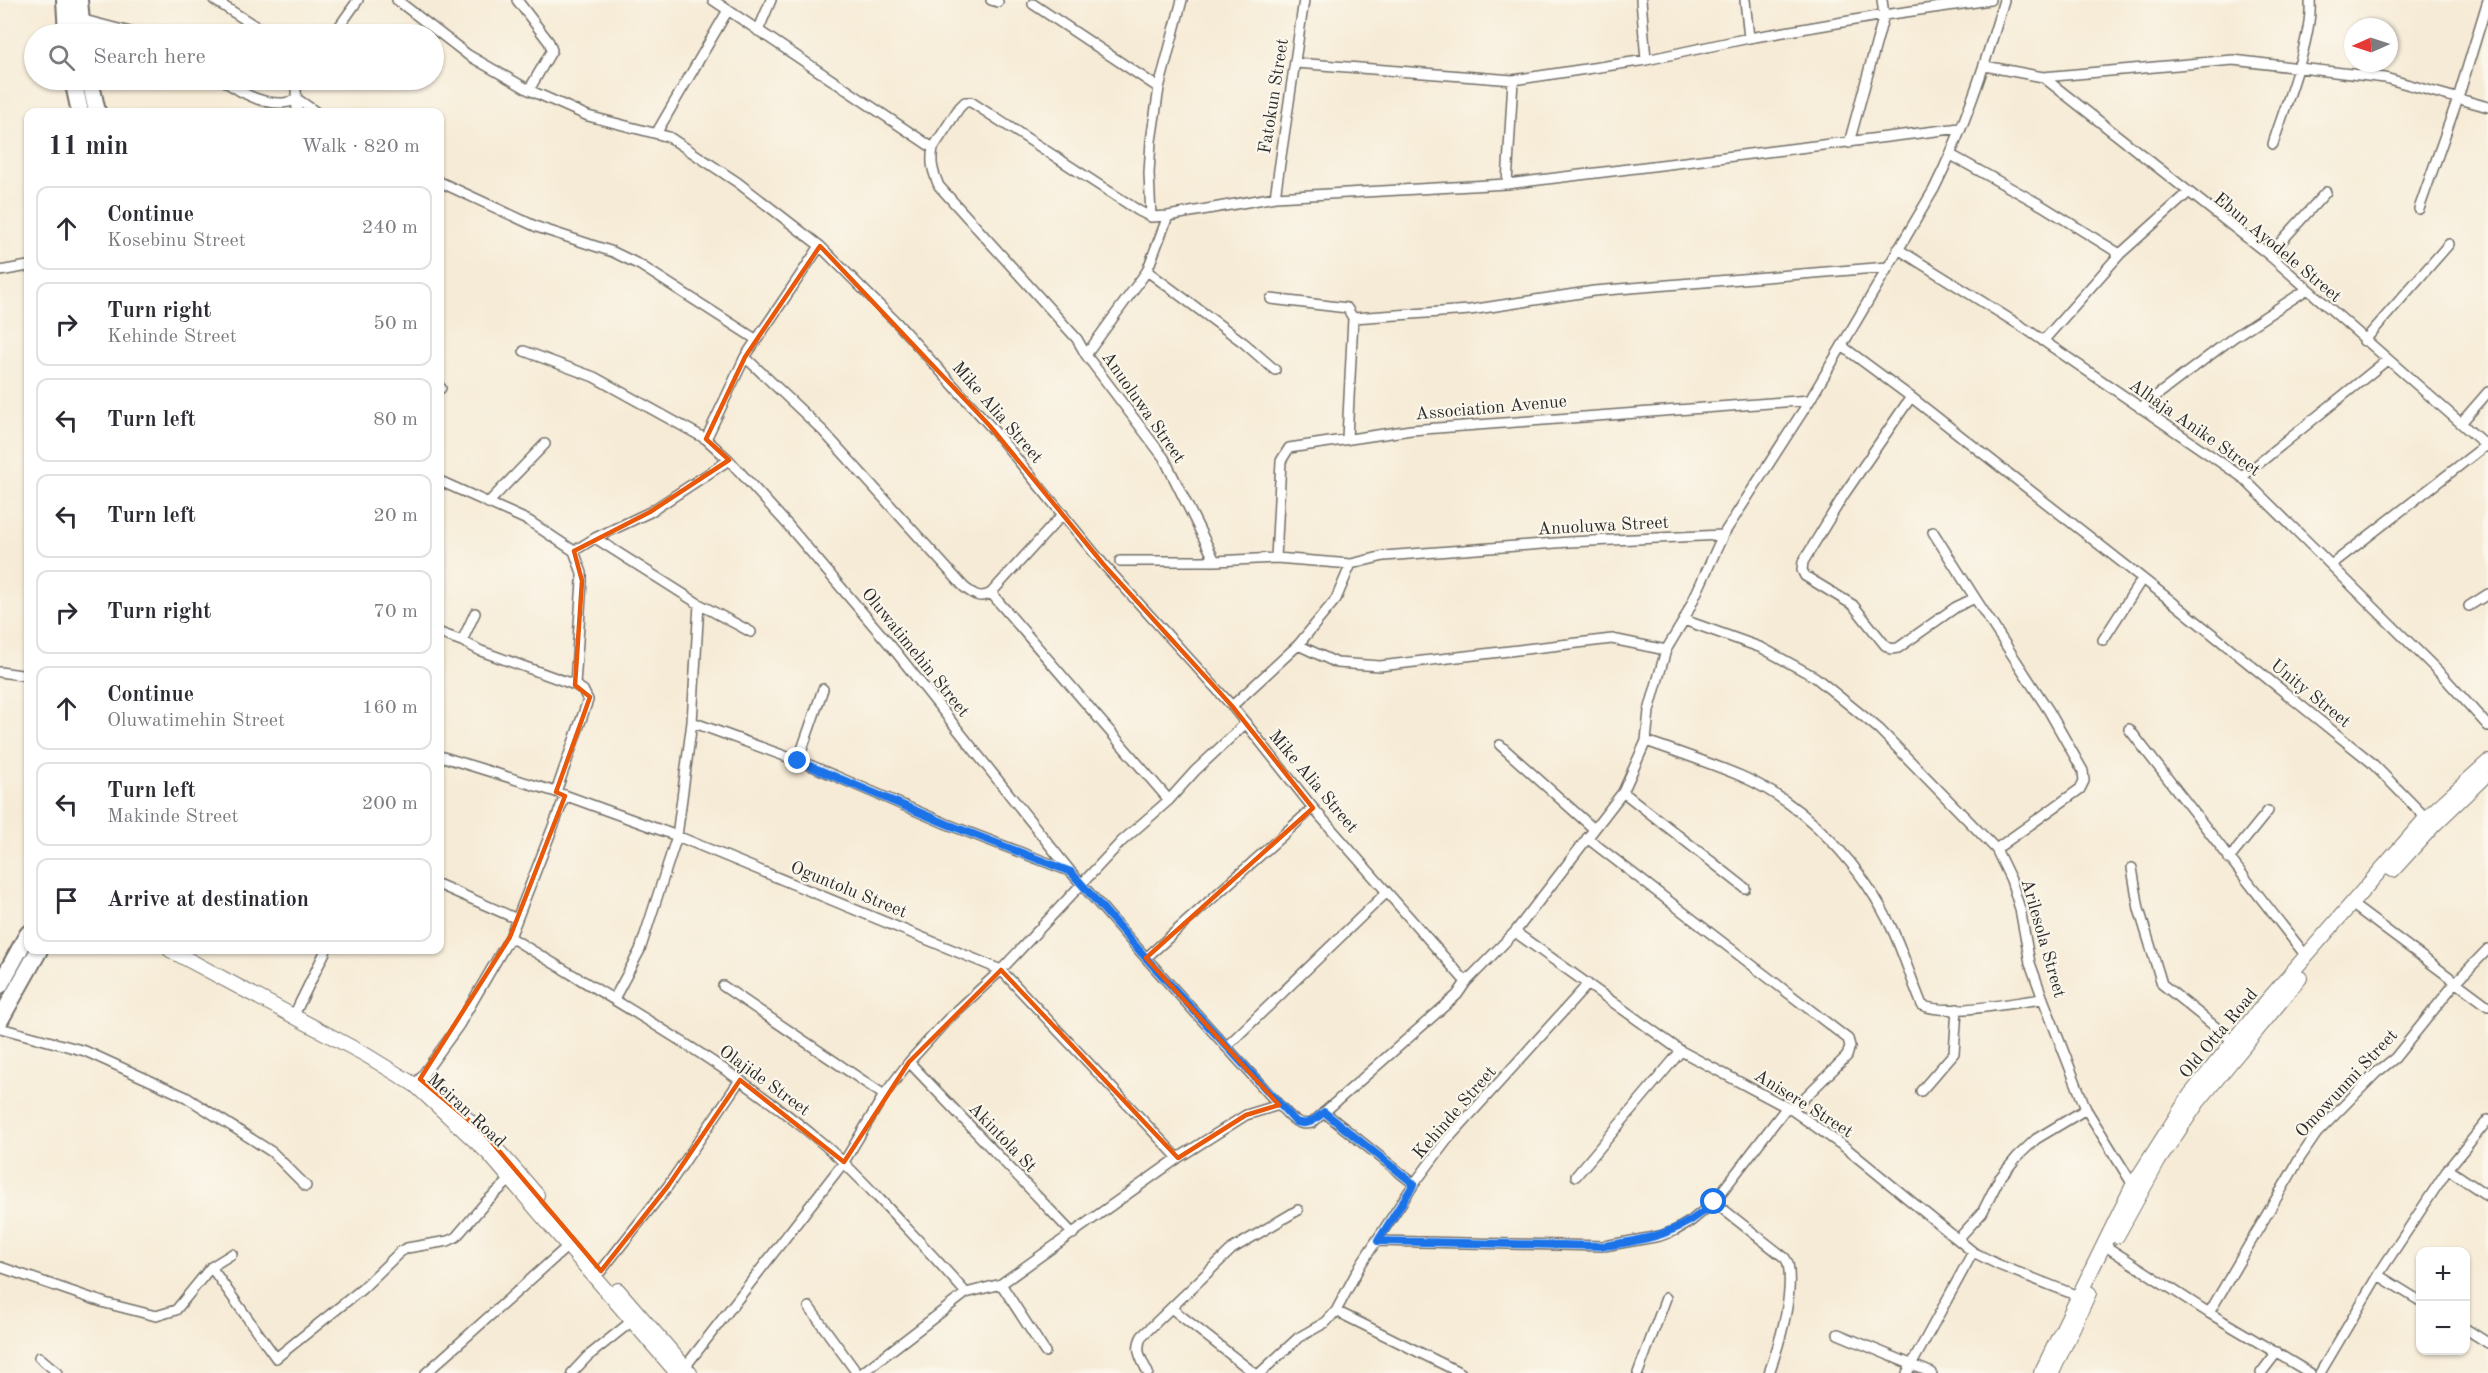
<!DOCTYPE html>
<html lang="en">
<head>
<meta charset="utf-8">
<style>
  body { margin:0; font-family:"Old Standard TT",serif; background:#f2f2f3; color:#2b2b33 }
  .controls { position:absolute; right:18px; bottom:18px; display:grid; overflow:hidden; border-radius:12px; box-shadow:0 2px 4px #0004 }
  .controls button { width:54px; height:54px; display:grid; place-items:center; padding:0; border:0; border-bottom:2px solid #e1e1e2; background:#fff; color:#2b2b33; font:30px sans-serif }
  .compass { position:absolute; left:2344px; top:18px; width:54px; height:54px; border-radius:50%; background:#fff; box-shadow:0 2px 4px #0004; rotate:267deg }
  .stop { position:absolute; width:18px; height:18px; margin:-14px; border:4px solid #1a73e8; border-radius:50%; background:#fff }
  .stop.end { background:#1a73e8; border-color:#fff; box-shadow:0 2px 6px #0008 }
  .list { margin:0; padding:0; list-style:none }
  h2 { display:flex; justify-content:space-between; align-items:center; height:78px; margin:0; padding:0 24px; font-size:26px }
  h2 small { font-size:20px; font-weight:400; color:#7c7c81 }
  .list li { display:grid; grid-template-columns:39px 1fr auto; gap:18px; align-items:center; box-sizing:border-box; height:84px; margin:0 12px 12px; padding:0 12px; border:2px solid #e1e1e2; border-radius:12px }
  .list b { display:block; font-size:22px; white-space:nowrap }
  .list p { margin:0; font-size:20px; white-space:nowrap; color:#7c7c81 }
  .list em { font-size:20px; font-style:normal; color:#7c7c81 }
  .icon { flex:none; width:33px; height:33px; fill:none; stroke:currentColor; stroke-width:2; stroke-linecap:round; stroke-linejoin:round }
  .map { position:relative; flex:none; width:2488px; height:1373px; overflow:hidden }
  .search { position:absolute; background:#fff; box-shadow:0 2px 4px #0004; left:24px; top:24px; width:420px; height:66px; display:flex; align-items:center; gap:15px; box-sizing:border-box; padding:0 21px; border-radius:33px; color:#7c7c81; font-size:22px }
  .panel { position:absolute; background:#fff; box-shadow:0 2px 4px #0004; left:24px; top:108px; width:420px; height:846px; border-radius:12px }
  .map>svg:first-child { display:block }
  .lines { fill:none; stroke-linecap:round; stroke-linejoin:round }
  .street-casing { stroke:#726e67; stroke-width:12 }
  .secondary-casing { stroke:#726e67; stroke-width:16 }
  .highway-casing { stroke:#726e67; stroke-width:20 }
  .street { stroke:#fff; stroke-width:9 }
  .secondary { stroke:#fff; stroke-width:14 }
  .highway { stroke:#fff; stroke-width:16 }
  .route { stroke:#1a73e8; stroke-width:8 }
  .marked { fill:none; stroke:#e8590c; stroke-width:4.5; stroke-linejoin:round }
  .labels { text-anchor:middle; stroke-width:4.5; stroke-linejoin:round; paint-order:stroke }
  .street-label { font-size:18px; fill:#2b2b2b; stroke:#fbf7ec }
</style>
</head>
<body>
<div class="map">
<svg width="2488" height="1373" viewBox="0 0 2488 1373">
  <rect width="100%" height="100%" fill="#fbf7ec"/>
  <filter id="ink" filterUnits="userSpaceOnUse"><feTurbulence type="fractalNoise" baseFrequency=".0167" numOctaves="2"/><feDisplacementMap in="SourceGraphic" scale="12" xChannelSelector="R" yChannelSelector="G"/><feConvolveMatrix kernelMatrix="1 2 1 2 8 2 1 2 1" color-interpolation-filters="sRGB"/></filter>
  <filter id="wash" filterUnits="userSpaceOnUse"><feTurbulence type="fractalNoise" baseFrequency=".008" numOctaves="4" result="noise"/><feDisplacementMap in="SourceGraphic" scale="24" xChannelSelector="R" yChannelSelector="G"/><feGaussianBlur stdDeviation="1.35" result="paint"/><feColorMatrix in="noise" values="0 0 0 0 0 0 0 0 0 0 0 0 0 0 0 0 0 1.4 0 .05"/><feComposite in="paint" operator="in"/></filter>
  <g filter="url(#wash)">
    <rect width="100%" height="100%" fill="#f6ebd6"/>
  </g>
  <g filter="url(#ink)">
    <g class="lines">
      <!-- street casing -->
      <g class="street-casing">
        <path id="street" d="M 214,0 L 268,34
          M 397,0 L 468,55 L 529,90 L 588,116 L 669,137 L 737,182 L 820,246 L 898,324 L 990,426 L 1104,565 L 1232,706 L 1313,808 L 1466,982
          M 517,0 L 549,42 L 552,50 L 529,90
          M 713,0 L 933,148 C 930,163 933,172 939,186 L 1077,339 L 1086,355 L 1164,458 L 1215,561 L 1276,558 L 1351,564 L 1384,556 L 1569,542 L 1723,535
          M 991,0 L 998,2
          M 1641,0 L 1646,60
          M 1745,0 L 1749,38
          M 1033,4 L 1159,88
          M 80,19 L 138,34
          M 758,31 L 771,0
          M 334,34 L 358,0
          M 1296,63 L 1513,80 L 1646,60 L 1749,38 L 1884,15 L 1990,0
          M 1985,66 L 2043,77 L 2233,60 L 2385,78 L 2488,107
          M 2043,77 L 2269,255 L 2488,447
          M 223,80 C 242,94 273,111 297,99 L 316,112
          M 297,112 L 296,89 L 301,80
          M 657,132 L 728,10
          M 1849,143 L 1884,15 L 1882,0
          M 2273,144 C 2285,106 2313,37 2310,0
          M 933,148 L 959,108 L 965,102 L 971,102 L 1139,211 L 1151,217 L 1168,216 L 1275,197 L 1507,184 L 1960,128
          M 1951,155 L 2041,205 L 2120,254
          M 440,182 L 537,227 L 613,252 L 640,265 L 757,340
          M 1507,184 L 1513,80
          M 1275,197 L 1304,0
          M 2419,209 L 2458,98 L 2488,0
          M 1151,217 L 1149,173 L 1151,141 L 1159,88 L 1182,0
          M 1898,249 L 2029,331 L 2242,477 L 2443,676 L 2488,726
          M 2269,255 L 2326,192
          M 0,271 L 28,266
          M 1147,271 L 1244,343 L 1275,370
          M 1271,299 L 1347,308 L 1353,318 L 1347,438
          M 1353,318 L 1470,310 L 1594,291 L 1888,267
          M 2043,341 L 2120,254 L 2188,193
          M 2364,341 L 2449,244
          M 1842,346 L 1911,397 L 2170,600 L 2371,762 L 2426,818
          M 524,351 L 594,377 L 706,439 L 729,460 L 787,524 L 896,652 L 1071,872 L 1146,958 L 1279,1105
          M 1086,355 L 1147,271 L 1168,216
          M 745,357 L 823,431 L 964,587 C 973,594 980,600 991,593 L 1169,800
          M 440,389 L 441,388
          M 1911,397 L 1845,493 L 1803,562 L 1802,570 L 1805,576 L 1853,605 L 1885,645 L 1891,649 L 1898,648 L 1956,607 L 1975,598 L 2049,711 L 2083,771 L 2084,781 L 2080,789 L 1996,849
          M 2140,408 L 2234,337 L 2306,290
          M 2461,423 L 2488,392
          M 706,439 L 745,357 L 820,246
          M 2242,477 L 2387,360
          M 440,481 L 529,521 L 574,551
          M 488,503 L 545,444
          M 1933,532 L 1975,598
          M 595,538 L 699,604 L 751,632
          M 1276,558 L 1281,461 L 1289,448 L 1411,430 L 1810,400
          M 1120,561 L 1215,561
          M 2331,565 L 2486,445
          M 991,593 L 1063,514
          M 2469,606 L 2488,594
          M 1684,620 L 1762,648 L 1815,677 L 1879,729 L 1996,849 L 2011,880 L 2020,909 L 2030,963 L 2043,999 L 2086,1109 L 2133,1185
          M 440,633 L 462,641 L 481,651 L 575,685 L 583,690 L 588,700 L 556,792
          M 2103,640 L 2142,579
          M 462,641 L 475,613
          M 1298,645 L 1336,599 L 1351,564
          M 0,672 L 28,676
          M 575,685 L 582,581 L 582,573 L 574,551 L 595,538 L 650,512 L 729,460
          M 1232,706 L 1298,645 L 1337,663 L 1380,666 L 1612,639 L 1666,650
          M 692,722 L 812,766 L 947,824 L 1069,871
          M 2129,729 L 2306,956
          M 1646,741 C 1678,752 1710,763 1741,776 C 1807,805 1864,867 1894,933 C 1904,956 1912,981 1922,1005 C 1945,1017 2015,1002 2043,999
          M 1500,745 L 1594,829
          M 440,756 L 556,792 L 677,836 L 1001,970 L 1178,1158
          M 798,761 L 823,689
          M 1623,792 L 1745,888
          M 1587,838 L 1848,1039 L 1850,1046 L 1847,1056 L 1792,1110
          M 2229,859 L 2268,811
          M 2132,868 L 2139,909 L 2162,984 L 2233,1041
          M 440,885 L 517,919
          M 2358,909 L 2488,1006
          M 1515,932 L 1681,1051 L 1792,1110 L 1846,1148 L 1973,1252 L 1999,1265 L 2078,1296
          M 510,937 C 616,1002 726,1062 821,1142 C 846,1163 867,1186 889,1209 C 915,1237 941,1264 966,1293
          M 1146,958 L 1313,808
          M 723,986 L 884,1095
          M 614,999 L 640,950 L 677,836 L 692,722 L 699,604
          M 297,1009 L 326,950
          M 0,1028 L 85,1051 L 186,1097 L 272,1152 L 306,1186
          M 1226,1047 L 1387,892
          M 909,1062 L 1073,1234
          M 417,1083 L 459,1025 L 510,937 L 565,796
          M 1921,1091 L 1954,1053 L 1957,1009
          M 1324,1112 L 1414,1184
          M 2448,1169 L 2488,1196
          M 1576,1176 L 1681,1051
          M 1714,1202 L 1785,1258 L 1788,1263 C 1794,1296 1780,1342 1769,1373
          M 1958,1239 L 1982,1213 L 1999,1179 L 2017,1157 L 2036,1139 L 2086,1109
          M 1378,1241 L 1604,1246 L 1660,1236 L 1676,1230 L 1691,1221 L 1714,1202 L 1786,1108
          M 2110,1249 L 2209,1313 L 2310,1373
          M 0,1267 L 105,1303 L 156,1316 L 176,1310 L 211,1267 L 232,1254
          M 211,1267 L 276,1358 L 362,1289 L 400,1252 L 407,1248 L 448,1241 L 456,1237 L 486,1202 L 511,1179
          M 601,1271 L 668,1186 L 740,1080
          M 2378,1275 L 2420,1301
          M 1001,1284 L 1045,1352
          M 809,1307 L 857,1373
          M 1171,1308 L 1254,1373
          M 1336,1311 L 1461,1373
          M 2209,1313 L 2300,1158 L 2317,1133 L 2376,1073 L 2395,1058 L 2456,982 L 2488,949
          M 2466,1329 L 2488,1343
          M 1838,1334 L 1932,1373
          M 39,1357 L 58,1373
          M 685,1367 L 844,1162 L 884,1095 L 909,1062 L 946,1021 L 1001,970 L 1121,842 L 1169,800 L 1195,771 L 1246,723
          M 426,1373 L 569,1245
          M 572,1373 L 587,1357 L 632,1321
          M 862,1373 L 966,1293 L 1001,1284 L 1178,1158 L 1246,1115 L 1279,1105 C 1289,1115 1296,1127 1312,1123 L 1457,995 L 1466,982 L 1515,932 L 1623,792 L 1646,741 L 1649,711 L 1666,650 L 1684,620 L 1723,535 L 1810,400 L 1934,189 C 1964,129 1985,65 2004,0
          M 1148,1373 C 1142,1360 1134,1350 1142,1336 L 1232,1249 L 1298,1210
          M 1260,1373 L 1298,1338 L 1326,1322 L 1336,1311 L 1361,1264 L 1414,1184 L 1447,1140 L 1588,984
          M 1638,1373 L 1666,1298
          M 1907,1373 L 1973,1252
          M 2261,1373 L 2277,1352
          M 2320,1373 L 2378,1275 L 2448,1169 L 2488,1120"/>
      </g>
      <!-- secondary casing -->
      <g class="secondary-casing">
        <path id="secondary" d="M 2393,870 L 2433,826 L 2484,777
          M 170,950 L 366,1055 L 415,1085 L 489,1154 L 677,1373
          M 424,1082 C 469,1116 501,1153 537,1195
          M 2117,1236 L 2159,1160 L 2198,1102 L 2300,978
          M 618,1290 L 690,1373
          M 2041,1373 L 2133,1185 L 2190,1095 L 2259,1010 L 2426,818 L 2488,762
          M 2052,1373 L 2089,1293"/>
      </g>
      <!-- highway casing -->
      <g class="highway-casing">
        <path id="highway" d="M 65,0 L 67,34
          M 79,0 L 82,34
          M 73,80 L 80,112
          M 90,80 L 97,112
          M 0,985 L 28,934
          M 0,1020 L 39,950"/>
      </g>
      <!-- street -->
      <use href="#street" class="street"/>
      <!-- secondary -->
      <use href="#secondary" class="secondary"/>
      <!-- highway -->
      <use href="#highway" class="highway"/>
    </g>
  </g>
  <g class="lines" filter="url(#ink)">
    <!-- route -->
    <path class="route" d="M 798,761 L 947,824 L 1071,872 L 1146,958 L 1296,1122 C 1309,1126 1314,1120 1324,1112 L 1414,1184 L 1378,1241 L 1604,1246 C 1646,1240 1683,1233 1714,1202"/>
  </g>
  <!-- marked area -->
  <path class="marked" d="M 820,246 L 990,426 L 1104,565 L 1232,706 L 1313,808 L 1146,958 L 1279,1105 L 1246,1115 L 1178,1158 L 1001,970 L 909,1062 L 844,1162 L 740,1080 L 668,1186 L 601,1271 L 484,1133 L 420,1079 L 510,937 L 565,796 L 556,792 L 590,697 L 575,685 L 582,581 L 574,551 L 650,512 L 729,460 L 706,439 L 745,357 Z"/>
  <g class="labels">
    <!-- street labels -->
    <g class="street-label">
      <text transform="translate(1273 96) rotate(-81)" y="6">Fatokun Street</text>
      <text transform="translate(2278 247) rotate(40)" y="6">Ebun Ayodele Street</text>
      <text transform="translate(1144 407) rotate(55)" y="6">Anuoluwa Street</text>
      <text transform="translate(1491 407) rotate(-5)" y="6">Association Avenue</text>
      <text transform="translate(998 412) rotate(49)" y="6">Mike Alia Street</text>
      <text transform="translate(2195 427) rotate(35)" y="6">Alhaja Anike Street</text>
      <text transform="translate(1603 525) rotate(-3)" y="6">Anuoluwa Street</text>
      <text transform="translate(916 652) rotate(51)" y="6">Oluwatimehin Street</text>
      <text transform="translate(2311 693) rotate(39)" y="6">Unity Street</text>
      <text transform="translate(1314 781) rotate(50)" y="6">Mike Alia Street</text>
      <text transform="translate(849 889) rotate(22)" y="6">Oguntolu Street</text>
      <text transform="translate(2044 938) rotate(74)" y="6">Arilesola Street</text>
      <text transform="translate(2218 1033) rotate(-50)" y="6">Old Otta Road</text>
      <text transform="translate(765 1080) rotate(36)" y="6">Olajide Street</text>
      <text transform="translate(2346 1083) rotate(-47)" y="6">Omowunmi Street</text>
      <text transform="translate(1804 1103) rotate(32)" y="6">Anisere Street</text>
      <text transform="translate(467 1110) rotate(43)" y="6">Meiran Road</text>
      <text transform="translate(1454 1112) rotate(-49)" y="6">Kehinde Street</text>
      <text transform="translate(1003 1137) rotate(46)" y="6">Akintola St</text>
    </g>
  </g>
</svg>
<div class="controls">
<button>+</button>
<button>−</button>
</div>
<svg class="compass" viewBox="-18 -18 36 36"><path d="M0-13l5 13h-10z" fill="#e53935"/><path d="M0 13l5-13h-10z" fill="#7c7c81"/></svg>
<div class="stop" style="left:1714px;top:1202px"></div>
<div class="stop end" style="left:798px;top:761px"></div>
<div class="search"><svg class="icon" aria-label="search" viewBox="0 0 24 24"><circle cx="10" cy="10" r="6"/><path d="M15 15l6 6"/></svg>Search here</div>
<section class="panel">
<h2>11 min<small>Walk · 820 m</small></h2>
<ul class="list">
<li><svg class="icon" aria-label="ahead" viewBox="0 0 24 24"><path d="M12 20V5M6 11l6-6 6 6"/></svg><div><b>Continue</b><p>Kosebinu Street</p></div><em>240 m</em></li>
<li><svg class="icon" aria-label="right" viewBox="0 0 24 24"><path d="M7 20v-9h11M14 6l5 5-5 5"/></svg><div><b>Turn right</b><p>Kehinde Street</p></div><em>50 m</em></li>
<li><svg class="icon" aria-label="left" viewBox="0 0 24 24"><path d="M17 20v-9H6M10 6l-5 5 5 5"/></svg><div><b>Turn left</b></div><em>80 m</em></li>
<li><svg class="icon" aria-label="left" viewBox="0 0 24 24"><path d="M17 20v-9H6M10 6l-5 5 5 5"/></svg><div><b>Turn left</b></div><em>20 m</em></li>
<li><svg class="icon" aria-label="right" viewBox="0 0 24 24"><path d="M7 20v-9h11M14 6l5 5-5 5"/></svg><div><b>Turn right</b></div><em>70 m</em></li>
<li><svg class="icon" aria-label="ahead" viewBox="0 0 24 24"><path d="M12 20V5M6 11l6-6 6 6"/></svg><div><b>Continue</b><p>Oluwatimehin Street</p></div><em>160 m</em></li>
<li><svg class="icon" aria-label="left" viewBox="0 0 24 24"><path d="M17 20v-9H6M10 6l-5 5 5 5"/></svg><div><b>Turn left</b><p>Makinde Street</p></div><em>200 m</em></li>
<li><svg class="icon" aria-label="arrive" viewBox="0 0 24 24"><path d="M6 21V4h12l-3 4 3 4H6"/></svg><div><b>Arrive at destination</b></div></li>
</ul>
</section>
</div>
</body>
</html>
